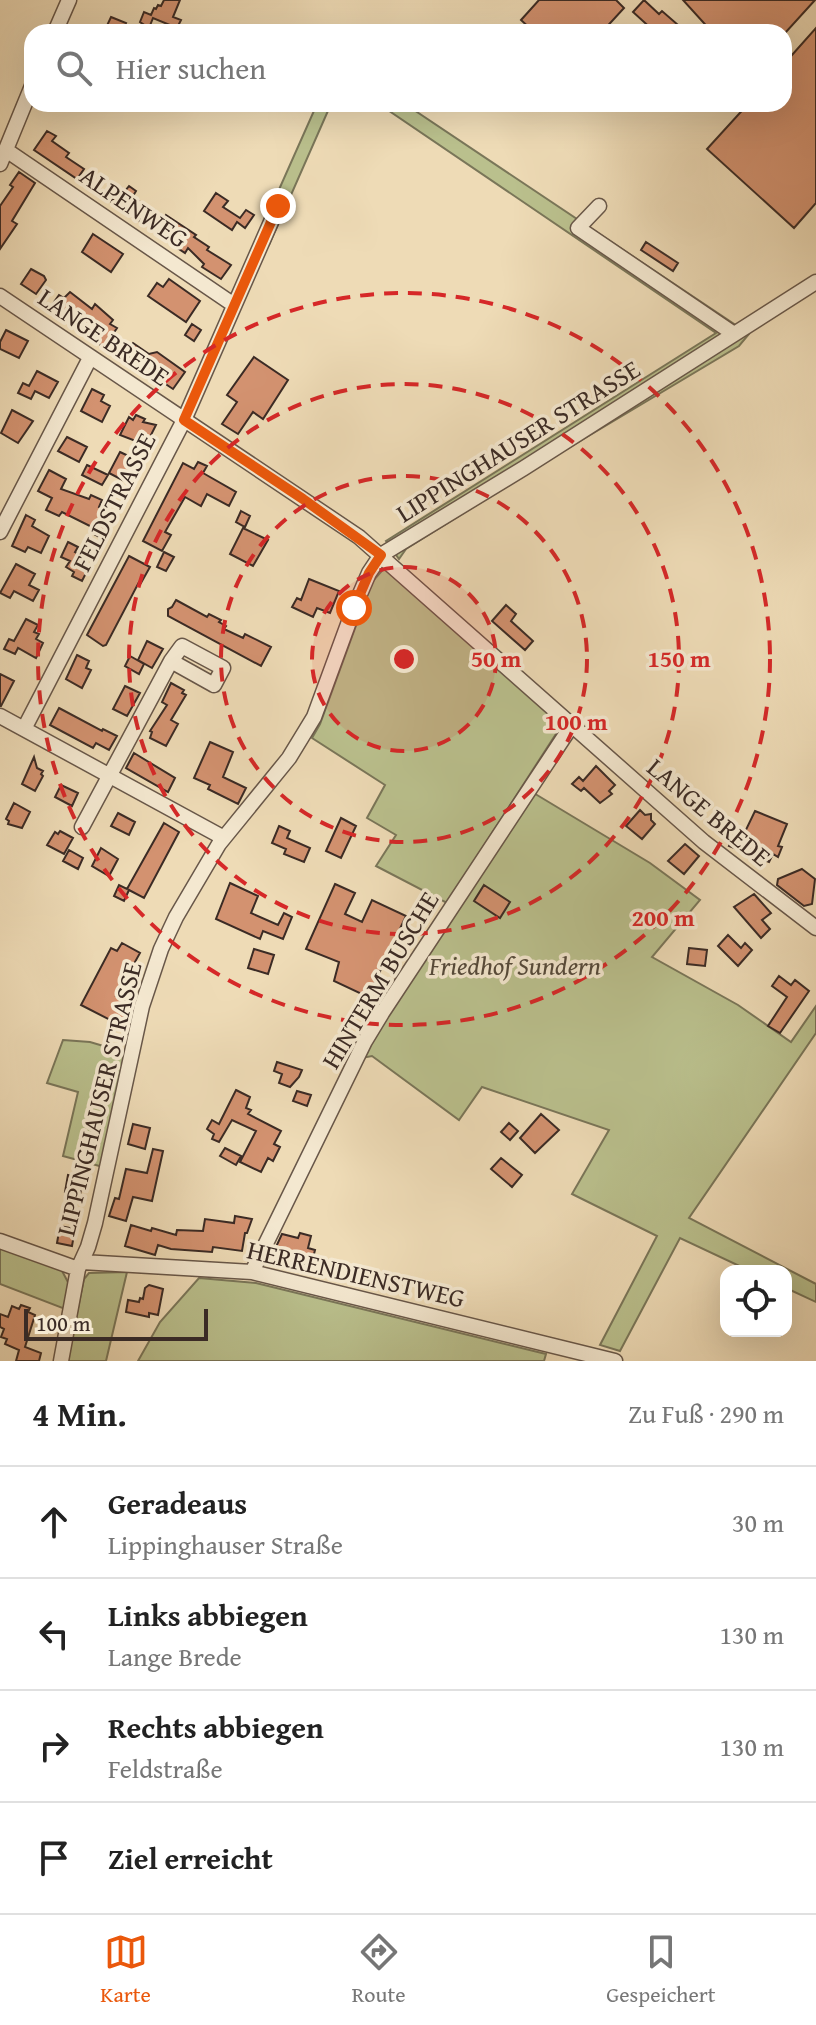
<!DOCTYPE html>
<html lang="de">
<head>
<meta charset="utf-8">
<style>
  body { margin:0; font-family:"Gentium Book Plus",serif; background:#f2f2f2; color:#222 }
  .controls { position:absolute; right:24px; bottom:24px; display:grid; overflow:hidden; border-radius:16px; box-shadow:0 8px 32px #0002 }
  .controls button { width:72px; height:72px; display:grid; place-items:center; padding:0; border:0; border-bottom:2px solid #e0e0e0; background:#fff; color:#222; font:40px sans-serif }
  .scale { position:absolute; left:24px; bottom:20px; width:184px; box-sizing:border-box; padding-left:8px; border:4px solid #3b2b25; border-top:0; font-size:22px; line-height:28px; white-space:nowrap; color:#3b2b25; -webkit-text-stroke:6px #f4e8d0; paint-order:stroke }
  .stop { position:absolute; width:24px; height:24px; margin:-18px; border:6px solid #ea580c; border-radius:50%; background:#fff }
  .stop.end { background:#ea580c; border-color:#fff; box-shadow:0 2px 8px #0008 }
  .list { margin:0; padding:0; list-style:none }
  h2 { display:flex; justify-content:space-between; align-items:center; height:104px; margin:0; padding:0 32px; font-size:34px }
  h2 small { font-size:26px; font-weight:400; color:#767676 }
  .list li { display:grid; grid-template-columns:52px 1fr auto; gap:24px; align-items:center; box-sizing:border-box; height:112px; padding:0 32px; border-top:2px solid #e0e0e0 }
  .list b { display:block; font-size:30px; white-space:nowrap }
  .list p { margin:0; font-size:26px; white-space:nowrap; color:#767676 }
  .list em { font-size:26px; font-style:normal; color:#767676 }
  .icon { flex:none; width:44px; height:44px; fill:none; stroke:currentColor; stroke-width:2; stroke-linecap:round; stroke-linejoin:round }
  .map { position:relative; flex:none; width:816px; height:1361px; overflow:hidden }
  .search { position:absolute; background:#fff; box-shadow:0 8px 32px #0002; left:24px; right:24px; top:24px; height:88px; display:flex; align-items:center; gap:20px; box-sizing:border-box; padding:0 28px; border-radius:24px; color:#767676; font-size:30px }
  .sheet { height:552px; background:#fff }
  nav { display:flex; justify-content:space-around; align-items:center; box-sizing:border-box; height:112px; border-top:2px solid #e0e0e0; background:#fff; font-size:22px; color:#767676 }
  nav a { display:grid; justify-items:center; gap:4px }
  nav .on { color:#ea580c }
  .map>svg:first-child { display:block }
  .green { fill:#bac08d; stroke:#7a7659; stroke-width:2 }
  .building { fill:#d39270; stroke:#3b2b25; stroke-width:2 }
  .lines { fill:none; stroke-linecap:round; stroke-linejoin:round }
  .street-casing { stroke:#685749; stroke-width:17 }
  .street { stroke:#f4e8d0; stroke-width:14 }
  .route { stroke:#ea580c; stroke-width:10 }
  .ring { fill:none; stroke:#d62828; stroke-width:4; stroke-dasharray:14 10 }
  .labels { text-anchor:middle; stroke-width:7; stroke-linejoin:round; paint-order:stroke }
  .street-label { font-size:26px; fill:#3b2b25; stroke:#f4e8d0 }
  .park-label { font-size:26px; font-style:italic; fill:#54493a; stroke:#f4e8d0 }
  .centre { fill:#d62828; stroke:#f4e8d0; stroke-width:4 }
  .ring-label { font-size:24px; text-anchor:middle; font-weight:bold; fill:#d62828; stroke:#f4e8d0; stroke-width:7; stroke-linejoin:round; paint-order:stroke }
</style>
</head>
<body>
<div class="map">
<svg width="816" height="1361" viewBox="0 0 816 1361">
  <rect width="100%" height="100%" fill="#eedbb6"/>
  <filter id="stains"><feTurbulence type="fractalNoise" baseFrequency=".0025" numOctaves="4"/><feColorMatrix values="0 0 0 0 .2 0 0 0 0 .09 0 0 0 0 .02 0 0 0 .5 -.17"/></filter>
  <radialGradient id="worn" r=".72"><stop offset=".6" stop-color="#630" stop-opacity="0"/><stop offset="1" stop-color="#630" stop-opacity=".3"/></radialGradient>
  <!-- green -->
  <path class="green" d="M 317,104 L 331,104 L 269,245 L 257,239 Z
    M 379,104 L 405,104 L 749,334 L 739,346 L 550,459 L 406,549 L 399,559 L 386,541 L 716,333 Z
    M 387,565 L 563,723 L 447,903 L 376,866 L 396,835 L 367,818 L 385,785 L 312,738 L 320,724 L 372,582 Z
    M 532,792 L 650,863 L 700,900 L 652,957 L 738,1005 L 791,1042 L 816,1006 L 816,1033 L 689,1218 L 816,1284 L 816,1302 L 786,1288 L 786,1271 L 750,1271 L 680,1238 L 620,1351 L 600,1345 L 657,1236 L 572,1194 L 609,1130 L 482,1087 L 459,1120 L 372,1056 L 362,1058 L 374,1033 Z
    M 63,1040 L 90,1042 L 127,1053 L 103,1167 L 63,1156 L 78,1092 L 47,1083 Z
    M 0,1246 L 61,1269 L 70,1286 L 65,1309 L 0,1284 Z
    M 127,1272 L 106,1361 L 67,1361 L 84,1279 L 89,1273 Z
    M 199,1278 L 256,1283 L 546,1354 L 544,1361 L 138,1361 L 160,1322 Z"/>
  <!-- building -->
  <path class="building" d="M 164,0 L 180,0 L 173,17 L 181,20 L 177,28 L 153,18 L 149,28 L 140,22 L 144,12 L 151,15 L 154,8 L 156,9 L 158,5 L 161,6 Z
    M 539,0 L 616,0 L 624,8 L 602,32 L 534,32 L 521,20 Z
    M 644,0 L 659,14 L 662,11 L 686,32 L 655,32 L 633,12 Z
    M 683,0 L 815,0 L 786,32 L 712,32 Z
    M 111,17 L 126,23 L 122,32 L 104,32 Z
    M 816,28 L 816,203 L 794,228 L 707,149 L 748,104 L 784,104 L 784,64 Z
    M 47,131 L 56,136 L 52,141 L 69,153 L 66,157 L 84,169 L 77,179 L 34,150 Z
    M 19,172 L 35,183 L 12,221 L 17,224 L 0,249 L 0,206 L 13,187 L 10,185 Z
    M 129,186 L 136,191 L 133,196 L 139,201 L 136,204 L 146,211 L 139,221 L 111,202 L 121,188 L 125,191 Z
    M 216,193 L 228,201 L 223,207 L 240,218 L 246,210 L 254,215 L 245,228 L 237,222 L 232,230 L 204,211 Z
    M 166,215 L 196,235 L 194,237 L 209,247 L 207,250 L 231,265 L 221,279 L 202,267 L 204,264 L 188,248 L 185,253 L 158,235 L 164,226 L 160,224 Z
    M 93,234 L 123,254 L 111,272 L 82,252 Z
    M 646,242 L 678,263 L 673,271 L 641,250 Z
    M 31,269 L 44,276 L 46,280 L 36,294 L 21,284 Z
    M 169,279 L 200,301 L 186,322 L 148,296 L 157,283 L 163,287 Z
    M 70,292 L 92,309 L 95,304 L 113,320 L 110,324 L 117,328 L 104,347 L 82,334 L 83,332 L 49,309 L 59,295 L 64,298 Z
    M 192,324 L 201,330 L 194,341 L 185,335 Z
    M 6,330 L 28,341 L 19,358 L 0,349 L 0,342 Z
    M 133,343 L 149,354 L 157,352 L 185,372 L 173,389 L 128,359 L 130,357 L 125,353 Z
    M 254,357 L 288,380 L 263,419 L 253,412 L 238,434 L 222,424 L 237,402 L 227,395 Z
    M 37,371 L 58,382 L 49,398 L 35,391 L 31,399 L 18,393 L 23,383 L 29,386 Z
    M 92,389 L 104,395 L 101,401 L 110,406 L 102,422 L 81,411 Z
    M 12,410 L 33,421 L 18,443 L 1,433 Z
    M 136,415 L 145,419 L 143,422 L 156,425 L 146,445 L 120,435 L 129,417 L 133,420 Z
    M 67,437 L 87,447 L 79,462 L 58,451 Z
    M 120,452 L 137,460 L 126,482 L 109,473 Z
    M 198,462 L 207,466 L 203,473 L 236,492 L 229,506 L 207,494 L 201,506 L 185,497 L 165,532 L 171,535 L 162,551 L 143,541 L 183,463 L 194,469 Z
    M 87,465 L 108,475 L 102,485 L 82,475 Z
    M 49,470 L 66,479 L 61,489 L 89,499 L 91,495 L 102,500 L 99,507 L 111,513 L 104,527 L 108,529 L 103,539 L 92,533 L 94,528 L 62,512 L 59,516 L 46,510 L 52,498 L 38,491 Z
    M 241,511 L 250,516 L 245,527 L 236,522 Z
    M 26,515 L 35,520 L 32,526 L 49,536 L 41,553 L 28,547 L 25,552 L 12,546 Z
    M 243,528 L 268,540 L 253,566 L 230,554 Z
    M 68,542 L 78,547 L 75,552 L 87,558 L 82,569 L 87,571 L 82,581 L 72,576 L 74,572 L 66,567 L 70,561 L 61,557 Z
    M 164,552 L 174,557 L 166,571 L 157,567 Z
    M 129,556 L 150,567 L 141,583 L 139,582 L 106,645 L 103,646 L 87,635 Z
    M 16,564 L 35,574 L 29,585 L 39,590 L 33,601 L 14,591 L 10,598 L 0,593 Z
    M 309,579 L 339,591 L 330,613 L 317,608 L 313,617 L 292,607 L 297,598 L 301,600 Z
    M 176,600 L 207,617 L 209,614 L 221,620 L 219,622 L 226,626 L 224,629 L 243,638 L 245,634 L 271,647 L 261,666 L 168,616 L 168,609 L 172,607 Z
    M 506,605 L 516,614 L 511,621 L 533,641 L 525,650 L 492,621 Z
    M 26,619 L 38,625 L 34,632 L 39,634 L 36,639 L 43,643 L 36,658 L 18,648 L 15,654 L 4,649 L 9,639 L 14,641 Z
    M 147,641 L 163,649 L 152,668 L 138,660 Z
    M 77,655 L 89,661 L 86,668 L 91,670 L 82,688 L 66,679 Z
    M 130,656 L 144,664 L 139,674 L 125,666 Z
    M 0,674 L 14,681 L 1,706 L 0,706 Z
    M 171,683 L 184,690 L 182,693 L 186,695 L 171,720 L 178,724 L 166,746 L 150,738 L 152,732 L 150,731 L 167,705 L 162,702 Z
    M 125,686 L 140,693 L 127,716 L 113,709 Z
    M 59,708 L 102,731 L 103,729 L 117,736 L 109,750 L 96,743 L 93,748 L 50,725 Z
    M 210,742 L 233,752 L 223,777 L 246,788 L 238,804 L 208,789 L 210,785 L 194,778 Z
    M 134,753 L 175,778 L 168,792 L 126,768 Z
    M 34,757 L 37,768 L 43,771 L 41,774 L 43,776 L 35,791 L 22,784 Z
    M 596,766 L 615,785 L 609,791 L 612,794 L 600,803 L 584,788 L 581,791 L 572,784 L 579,777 L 583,781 Z
    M 61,785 L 78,793 L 72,806 L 55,797 Z
    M 14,803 L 30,812 L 22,828 L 8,824 L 9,821 L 6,819 Z
    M 640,810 L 645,815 L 651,814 L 651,820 L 655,824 L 642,839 L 626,826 Z
    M 755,811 L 787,824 L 778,846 L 782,847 L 778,857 L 773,854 L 769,862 L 729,846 L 736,830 L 744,834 Z
    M 118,813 L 135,822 L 129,835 L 111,826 Z
    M 341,818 L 356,826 L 341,858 L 326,851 Z
    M 164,823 L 179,832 L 144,898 L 129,890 L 124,901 L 114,896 L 119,885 L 127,889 Z
    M 279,826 L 290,831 L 287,838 L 310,848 L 304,862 L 284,854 L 286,849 L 272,843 Z
    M 60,831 L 73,838 L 64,854 L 47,845 L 55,832 L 58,834 Z
    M 685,844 L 699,856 L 684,874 L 668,861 Z
    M 101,848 L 118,859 L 109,876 L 92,866 Z
    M 69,850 L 83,858 L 78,869 L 63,861 Z
    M 802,869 L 815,879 L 812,904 L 804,906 L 777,885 L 778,879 Z
    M 230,883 L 258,896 L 251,913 L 278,925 L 284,913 L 292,917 L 283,939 L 263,931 L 260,939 L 216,919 Z
    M 335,884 L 355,893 L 345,914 L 362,922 L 372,900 L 406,916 L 368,997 L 334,981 L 339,962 L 306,949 Z
    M 484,885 L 510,902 L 500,918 L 474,901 Z
    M 754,894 L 771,913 L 762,920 L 770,929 L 761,938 L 734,907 Z
    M 728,935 L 741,948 L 745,943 L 752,950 L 738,966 L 718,946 Z
    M 122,943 L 140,953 L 116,996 L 130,1004 L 120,1025 L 81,1005 L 111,948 L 117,951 Z
    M 689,948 L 707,950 L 705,966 L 687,964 Z
    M 254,949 L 274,955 L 268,974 L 248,968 Z
    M 779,976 L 791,985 L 795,980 L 809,991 L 780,1033 L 768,1026 L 787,997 L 772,986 Z
    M 277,1062 L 302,1070 L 299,1077 L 290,1087 L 279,1083 L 282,1074 L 274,1071 Z
    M 236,1090 L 250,1097 L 246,1108 L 251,1110 L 248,1114 L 281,1131 L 274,1144 L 280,1147 L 273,1161 L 268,1158 L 261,1172 L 240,1162 L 256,1131 L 232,1120 L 219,1142 L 212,1139 L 214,1134 L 207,1129 L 212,1120 L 219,1124 Z
    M 297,1091 L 311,1095 L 307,1106 L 293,1101 Z
    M 541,1114 L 559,1130 L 535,1153 L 520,1138 Z
    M 509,1123 L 518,1131 L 510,1140 L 501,1132 Z
    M 133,1124 L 150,1128 L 145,1149 L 128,1144 Z
    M 225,1148 L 241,1156 L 236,1165 L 220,1156 Z
    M 153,1149 L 163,1151 L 152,1201 L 133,1197 L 126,1221 L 109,1216 L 115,1198 L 119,1199 L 126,1169 L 147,1173 Z
    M 501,1158 L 522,1175 L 512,1187 L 491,1169 Z
    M 68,1175 L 83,1178 L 80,1195 L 65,1192 Z
    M 235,1216 L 252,1219 L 247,1233 L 245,1233 L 242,1251 L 213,1247 L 212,1252 L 171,1249 L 158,1245 L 155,1255 L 125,1246 L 131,1225 L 151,1231 L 152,1228 L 176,1235 L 177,1230 L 203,1231 L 205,1219 L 234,1223 Z
    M 60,1226 L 75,1229 L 72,1246 L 57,1243 Z
    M 300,1233 L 311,1236 L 308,1248 L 315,1250 L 311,1266 L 292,1261 L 293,1254 L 275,1249 L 282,1234 L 298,1238 Z
    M 149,1285 L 163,1289 L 158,1315 L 149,1313 L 149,1317 L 126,1312 L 128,1300 L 139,1302 L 140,1298 L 143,1299 L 145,1288 Z
    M 21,1305 L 30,1308 L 28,1312 L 35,1315 L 25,1347 L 41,1353 L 39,1361 L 16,1361 L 19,1350 L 5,1344 L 7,1339 L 1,1337 L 4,1329 L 0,1327 L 0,1314 L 8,1317 L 12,1306 L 19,1309 Z"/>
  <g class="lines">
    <!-- street casing -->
    <g class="street-casing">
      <path id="street" d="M 55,32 L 69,0
        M 6,150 L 234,305
        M 0,164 L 32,86
        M 599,206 L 578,228 L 734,334
        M 0,296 L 359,537 L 704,842 L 816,928
        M 0,532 L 90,358
        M 0,716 L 224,838
        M 24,729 L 184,420 L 278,206
        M 82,827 L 171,661 L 182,646 L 223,668 L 214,685 L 171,661
        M 0,1241 L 78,1269
        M 82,1262 L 252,1272 L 615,1361
        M 252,1272 L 365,1041 L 382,1013 L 572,725
        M 61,1361 L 78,1269 L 88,1247 L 95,1223 L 142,1006 L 161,949 L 176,917 L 219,844 L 289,758 L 314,717 L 354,608 L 369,573 L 381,555 L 524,468 L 816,282"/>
    </g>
    <!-- street -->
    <use href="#street" class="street"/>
  </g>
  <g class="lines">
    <!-- route -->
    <path class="route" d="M 278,206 L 184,420 L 303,499 L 381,555 L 369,573 L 354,608"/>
  </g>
  <!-- distance rings -->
  <circle cx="404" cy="659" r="92" fill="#d62828" fill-opacity=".12"/>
  <g class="ring">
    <circle cx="404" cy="659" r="92"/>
    <circle cx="404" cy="659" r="183"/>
    <circle cx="404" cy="659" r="275"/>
    <circle cx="404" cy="659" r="366"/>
  </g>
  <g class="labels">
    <!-- street labels -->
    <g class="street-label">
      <text transform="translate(134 207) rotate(34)" y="9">ALPENWEG</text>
      <text transform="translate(104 337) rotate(34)" y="9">LANGE BREDE</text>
      <text transform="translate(518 441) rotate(-32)" y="9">LIPPINGHAUSER STRASSE</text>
      <text transform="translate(114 502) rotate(-63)" y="9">FELDSTRASSE</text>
      <text transform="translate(709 812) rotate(40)" y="9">LANGE BREDE</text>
      <text transform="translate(380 980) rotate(-59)" y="9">HINTERM BUSCHE</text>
      <text transform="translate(99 1099) rotate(-76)" y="9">LIPPINGHAUSER STRASSE</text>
      <text transform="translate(356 1274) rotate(13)" y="9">HERRENDIENSTWEG</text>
    </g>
    <!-- park labels -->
    <g class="park-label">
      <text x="515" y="975">Friedhof Sundern</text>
    </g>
  </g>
  <circle cx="404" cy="659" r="12" class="centre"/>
  <g class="ring-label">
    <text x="496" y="667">50 m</text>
    <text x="679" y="667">150 m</text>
    <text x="576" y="730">100 m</text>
    <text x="663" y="926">200 m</text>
  </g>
  <rect width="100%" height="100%" filter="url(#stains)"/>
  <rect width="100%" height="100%" fill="url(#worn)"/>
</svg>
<div class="controls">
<button><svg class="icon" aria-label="locate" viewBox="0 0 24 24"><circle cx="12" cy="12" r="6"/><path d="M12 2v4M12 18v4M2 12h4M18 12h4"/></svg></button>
</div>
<div class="scale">100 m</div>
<div class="stop" style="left:354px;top:608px"></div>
<div class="stop end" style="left:278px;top:206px"></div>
<div class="search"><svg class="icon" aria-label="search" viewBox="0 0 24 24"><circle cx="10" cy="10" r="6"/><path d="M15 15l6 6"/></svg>Hier suchen</div>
</div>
<section class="sheet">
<h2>4 Min.<small>Zu Fuß · 290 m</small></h2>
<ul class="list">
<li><svg class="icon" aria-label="ahead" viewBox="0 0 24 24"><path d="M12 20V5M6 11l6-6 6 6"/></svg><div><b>Geradeaus</b><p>Lippinghauser Straße</p></div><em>30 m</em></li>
<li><svg class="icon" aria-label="left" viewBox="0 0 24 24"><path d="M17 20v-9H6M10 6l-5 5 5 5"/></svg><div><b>Links abbiegen</b><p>Lange Brede</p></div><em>130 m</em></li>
<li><svg class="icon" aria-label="right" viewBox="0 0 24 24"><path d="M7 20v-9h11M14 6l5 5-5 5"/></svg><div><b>Rechts abbiegen</b><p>Feldstraße</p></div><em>130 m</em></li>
<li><svg class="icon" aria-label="arrive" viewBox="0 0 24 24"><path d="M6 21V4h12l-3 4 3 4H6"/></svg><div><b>Ziel erreicht</b></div></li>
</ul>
</section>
<nav>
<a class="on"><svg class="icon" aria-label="map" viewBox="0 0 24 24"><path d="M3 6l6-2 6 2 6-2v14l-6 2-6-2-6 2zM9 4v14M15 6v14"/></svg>Karte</a>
<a><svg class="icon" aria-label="directions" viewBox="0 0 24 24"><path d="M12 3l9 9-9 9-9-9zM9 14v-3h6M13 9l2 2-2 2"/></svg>Route</a>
<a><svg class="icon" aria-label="saved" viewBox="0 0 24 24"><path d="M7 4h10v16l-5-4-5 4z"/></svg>Gespeichert</a>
</nav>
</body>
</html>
